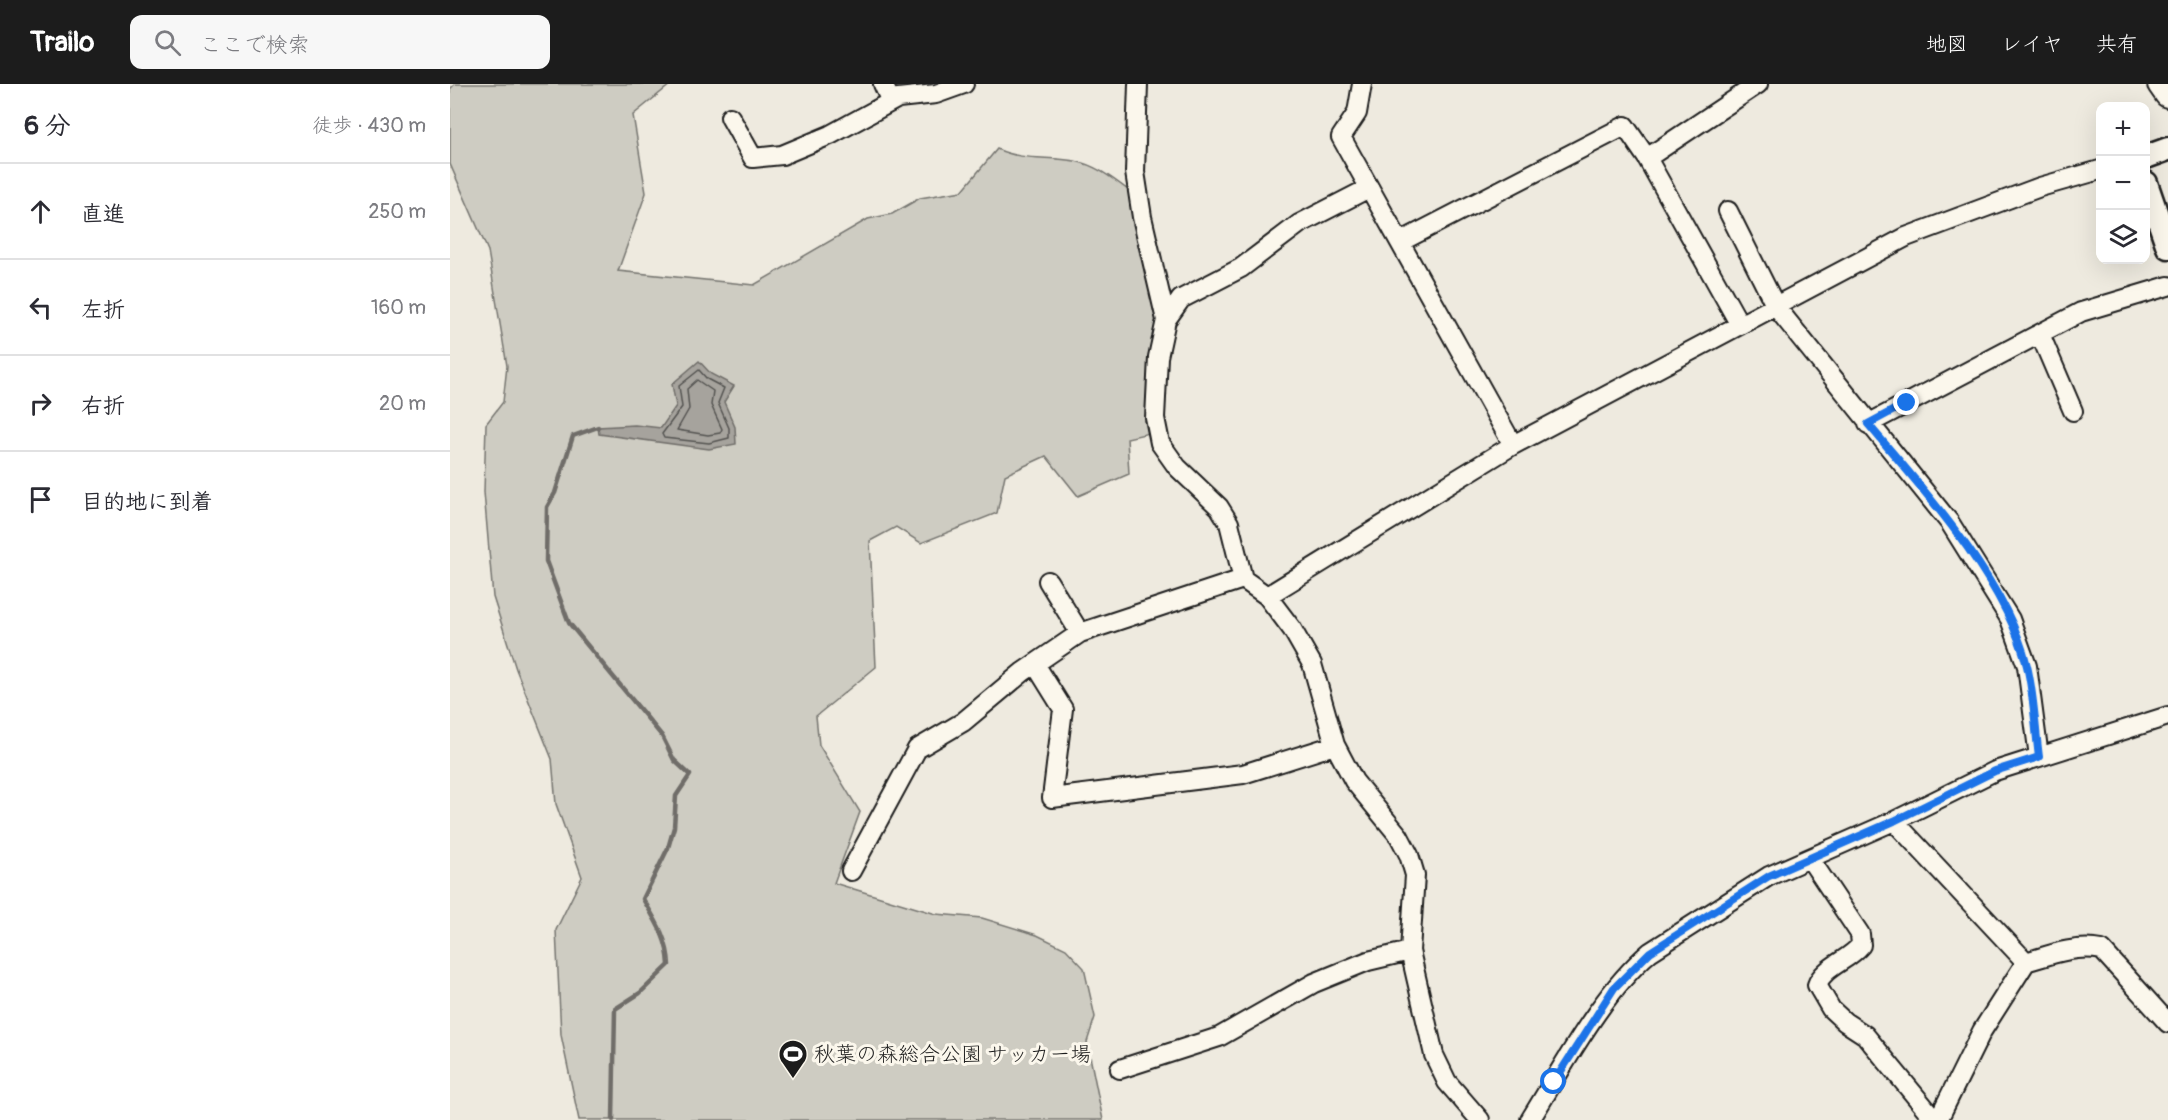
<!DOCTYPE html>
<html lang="ja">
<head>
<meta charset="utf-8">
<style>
  body { margin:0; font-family:Pangolin,"Klee One",sans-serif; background:#f7f7f7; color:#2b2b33 }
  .controls { position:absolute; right:18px; top:18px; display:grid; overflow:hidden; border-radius:12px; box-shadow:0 6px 24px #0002 }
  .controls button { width:54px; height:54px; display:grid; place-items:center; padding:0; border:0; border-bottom:2px solid #e1e1e2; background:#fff; color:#2b2b33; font:30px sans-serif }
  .stop { position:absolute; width:18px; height:18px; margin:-14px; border:4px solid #1a73e8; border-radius:50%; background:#fff }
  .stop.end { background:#1a73e8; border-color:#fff; box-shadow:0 2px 6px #0008 }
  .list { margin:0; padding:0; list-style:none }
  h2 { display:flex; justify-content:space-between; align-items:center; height:78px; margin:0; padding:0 24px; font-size:26px }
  h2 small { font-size:20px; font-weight:400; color:#7c7c81 }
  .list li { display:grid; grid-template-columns:39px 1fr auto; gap:18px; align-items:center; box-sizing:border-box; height:96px; padding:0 24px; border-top:2px solid #e1e1e2 }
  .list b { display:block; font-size:22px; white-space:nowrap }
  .list em { font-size:20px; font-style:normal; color:#7c7c81 }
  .icon { flex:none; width:33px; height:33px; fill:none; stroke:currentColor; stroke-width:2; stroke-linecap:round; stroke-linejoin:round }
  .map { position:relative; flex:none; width:1718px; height:1036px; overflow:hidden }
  header { display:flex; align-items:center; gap:36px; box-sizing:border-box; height:84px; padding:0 30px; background:#1c1c1c; color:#fff }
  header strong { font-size:28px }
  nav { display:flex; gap:33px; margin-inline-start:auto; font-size:21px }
  .search { width:420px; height:54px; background:#f7f7f7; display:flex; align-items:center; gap:15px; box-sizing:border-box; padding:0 21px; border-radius:12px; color:#7c7c81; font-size:22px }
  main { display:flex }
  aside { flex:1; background:#fff }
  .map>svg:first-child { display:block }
  .green { fill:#ceccc2; stroke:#75746f; stroke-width:1.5 }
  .water { fill:#a6a39d; stroke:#6f6d69; stroke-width:1.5 }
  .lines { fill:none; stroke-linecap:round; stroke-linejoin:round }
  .shore { stroke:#535250; stroke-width:1.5 }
  .stream { stroke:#6f6d69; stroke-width:4.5 }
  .minor-casing { stroke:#1c1c1c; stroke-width:22 }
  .tertiary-casing { stroke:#1c1c1c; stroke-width:27 }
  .secondary-casing { stroke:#1c1c1c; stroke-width:30 }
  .minor { stroke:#fbf7ec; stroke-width:18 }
  .tertiary { stroke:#fbf7ec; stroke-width:22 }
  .secondary { stroke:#fbf7ec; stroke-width:26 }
  .route { stroke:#1a73e8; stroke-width:8 }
  .labels { text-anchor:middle; stroke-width:6; stroke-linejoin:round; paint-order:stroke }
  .poi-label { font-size:21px; fill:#1c1c1c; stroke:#fbf7ec; text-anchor:start }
</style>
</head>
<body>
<header>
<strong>Trailo</strong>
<div class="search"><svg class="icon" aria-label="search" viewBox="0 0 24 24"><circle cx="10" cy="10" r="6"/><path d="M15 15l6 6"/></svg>ここで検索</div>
<nav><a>地図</a><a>レイヤ</a><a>共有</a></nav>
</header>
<main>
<aside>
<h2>6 分<small>徒歩 · 430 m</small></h2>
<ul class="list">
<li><svg class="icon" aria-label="ahead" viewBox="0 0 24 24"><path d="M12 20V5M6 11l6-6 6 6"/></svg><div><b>直進</b></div><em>250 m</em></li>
<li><svg class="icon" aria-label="left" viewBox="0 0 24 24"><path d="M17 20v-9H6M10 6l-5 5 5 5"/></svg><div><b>左折</b></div><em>160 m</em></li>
<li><svg class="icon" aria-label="right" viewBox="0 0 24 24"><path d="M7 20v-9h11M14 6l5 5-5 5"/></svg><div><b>右折</b></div><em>20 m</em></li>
<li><svg class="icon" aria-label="arrive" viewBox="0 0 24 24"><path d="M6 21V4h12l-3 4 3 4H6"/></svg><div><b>目的地に到着</b></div></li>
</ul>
</aside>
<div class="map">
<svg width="1718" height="1036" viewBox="0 0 1718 1036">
  <rect width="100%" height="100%" fill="#eeeadf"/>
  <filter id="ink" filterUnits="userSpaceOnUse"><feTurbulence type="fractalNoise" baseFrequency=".0167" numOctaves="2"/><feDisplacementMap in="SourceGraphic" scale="12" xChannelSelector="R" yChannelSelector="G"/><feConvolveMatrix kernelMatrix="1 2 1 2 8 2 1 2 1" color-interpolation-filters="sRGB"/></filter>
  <g filter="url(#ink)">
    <!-- green -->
    <path class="green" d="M 5,0 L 221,0 L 183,31 L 196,109 L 168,187 L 304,201 L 418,135 L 442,130 L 470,114 L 512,107 L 547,65 C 572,77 598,72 625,77 C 650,82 669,100 689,114 L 713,222 L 708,347 L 677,354 L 679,390 L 628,412 L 596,372 L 555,391 L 547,429 L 471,459 L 446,443 L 420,457 L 426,583 L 366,632 L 369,661 L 410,728 L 384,799 L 486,830 L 532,834 L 587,851 L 616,865 L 634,884 L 645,933 L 637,958 L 653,1036 L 129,1036 L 111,951 L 106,846 L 132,793 L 106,720 L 102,675 L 66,585 L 43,513 L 34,408 L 36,340 L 53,318 L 57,282 L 38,167 L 0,80 L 0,5 Z"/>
    <!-- water -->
    <path class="water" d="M 249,277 L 261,290 L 284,302 L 274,318 L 285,343 L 286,360 L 259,365 L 149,350 L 148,343 L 185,341 L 211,344 L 226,322 L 222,300 Z"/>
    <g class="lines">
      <!-- shore -->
      <path class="shore" d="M 249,286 L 257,295 L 274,304 L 268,319 L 279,344 L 279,354 L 259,359 L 214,354 L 212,350 L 232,323 L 229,302 Z
        M 247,296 L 263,307 L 261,321 L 272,345 L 270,349 L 258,351 L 227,346 L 239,325 L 237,305 Z"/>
      <!-- stream -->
      <path class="stream" d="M 148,343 L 123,352 L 105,409 L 97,423 L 96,477 L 119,539 L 212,652 L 224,676 L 240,691 L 226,712 L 224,743 L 218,764 L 193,815 C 206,837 218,855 219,881 L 190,909 L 165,925 L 163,1036"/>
      <!-- minor casing -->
      <g class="minor-casing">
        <path id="minor" d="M 433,0 L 441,18
          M 688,0 L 685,88 L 692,133 L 716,236 L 708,273 L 705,334 L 710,359 L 727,383 L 769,423 L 779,439 L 793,495 L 817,512 L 842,545 L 862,580 L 885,661 L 904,697 L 949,752 L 959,771 L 965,791 L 960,867 L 984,971 L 997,998 L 1030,1036
          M 912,0 L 907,29 L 891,53 L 1063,361
          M 280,33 L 303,74 L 332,71 L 380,51 L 448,14 L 486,10 L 514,0
          M 1197,74 L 1308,0
          M 1278,127 L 1326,223 L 1500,439 L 1560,535 L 1577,582 L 1589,673
          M 950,158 L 1175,42 L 1197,74 L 1290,241
          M 716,236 L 731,215 L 791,184 L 849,140 L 919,104
          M 1590,250 L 1623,327
          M 1418,340 L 1631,228 L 1718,202
          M 598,497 L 630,549
          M 817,512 L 1063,361 L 1456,153 L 1590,103 L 1650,86
          M 585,580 L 613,625 L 602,714 L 793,690 L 885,661
          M 1444,737 L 1576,878 L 1532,947 L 1488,1036
          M 1360,775 L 1410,850 L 1411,861 C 1398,877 1373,883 1367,901 L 1381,925 L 1395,938 L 1415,951 L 1485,1036
          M 401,787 L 467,665 L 513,638 L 573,588 L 630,549 L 793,495
          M 1576,878 C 1602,870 1625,861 1652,866 L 1718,939
          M 670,985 L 769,953 L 864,899 L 918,877 L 960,867
          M 1080,1036 C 1115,980 1150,911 1200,868 L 1319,792 L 1444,737 L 1545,687 L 1718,632"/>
      </g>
      <!-- tertiary casing -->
      <g class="tertiary-casing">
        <path id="tertiary" d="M 1696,73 L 1718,65
          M 1696,99 L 1718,163"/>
      </g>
      <!-- secondary casing -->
      <g class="secondary-casing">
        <path id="secondary" d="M 1711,0 L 1718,10"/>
      </g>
      <!-- minor -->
      <use href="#minor" class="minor"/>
      <!-- tertiary -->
      <use href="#tertiary" class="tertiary"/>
      <!-- secondary -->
      <use href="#secondary" class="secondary"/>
    </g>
  </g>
  <g class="lines" filter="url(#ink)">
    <!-- route -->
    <path class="route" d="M 1104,998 L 1164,904 L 1200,868 L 1319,792 L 1444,737 L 1545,687 L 1589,673 C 1585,643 1584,611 1577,582 C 1557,498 1474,406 1418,340 L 1457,319"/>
  </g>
  <!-- icons -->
  <defs>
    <g id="stadium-pin" transform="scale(1.5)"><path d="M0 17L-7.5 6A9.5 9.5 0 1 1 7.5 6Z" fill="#1c1c1c" stroke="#fbf7ec"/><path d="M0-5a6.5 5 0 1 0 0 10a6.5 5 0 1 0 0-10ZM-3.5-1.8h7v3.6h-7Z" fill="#fff"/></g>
  </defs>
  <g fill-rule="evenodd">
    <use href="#stadium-pin" x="343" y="970"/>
  </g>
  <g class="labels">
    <!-- poi labels -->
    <g class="poi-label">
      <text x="364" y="977">秋葉の森総合公園 サッカー場</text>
    </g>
  </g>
</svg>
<div class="controls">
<button>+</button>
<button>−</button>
<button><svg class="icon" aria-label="layers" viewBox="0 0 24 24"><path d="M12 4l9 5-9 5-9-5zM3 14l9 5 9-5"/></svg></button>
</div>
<div class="stop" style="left:1104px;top:998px"></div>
<div class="stop end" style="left:1457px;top:319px"></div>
</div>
</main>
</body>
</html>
